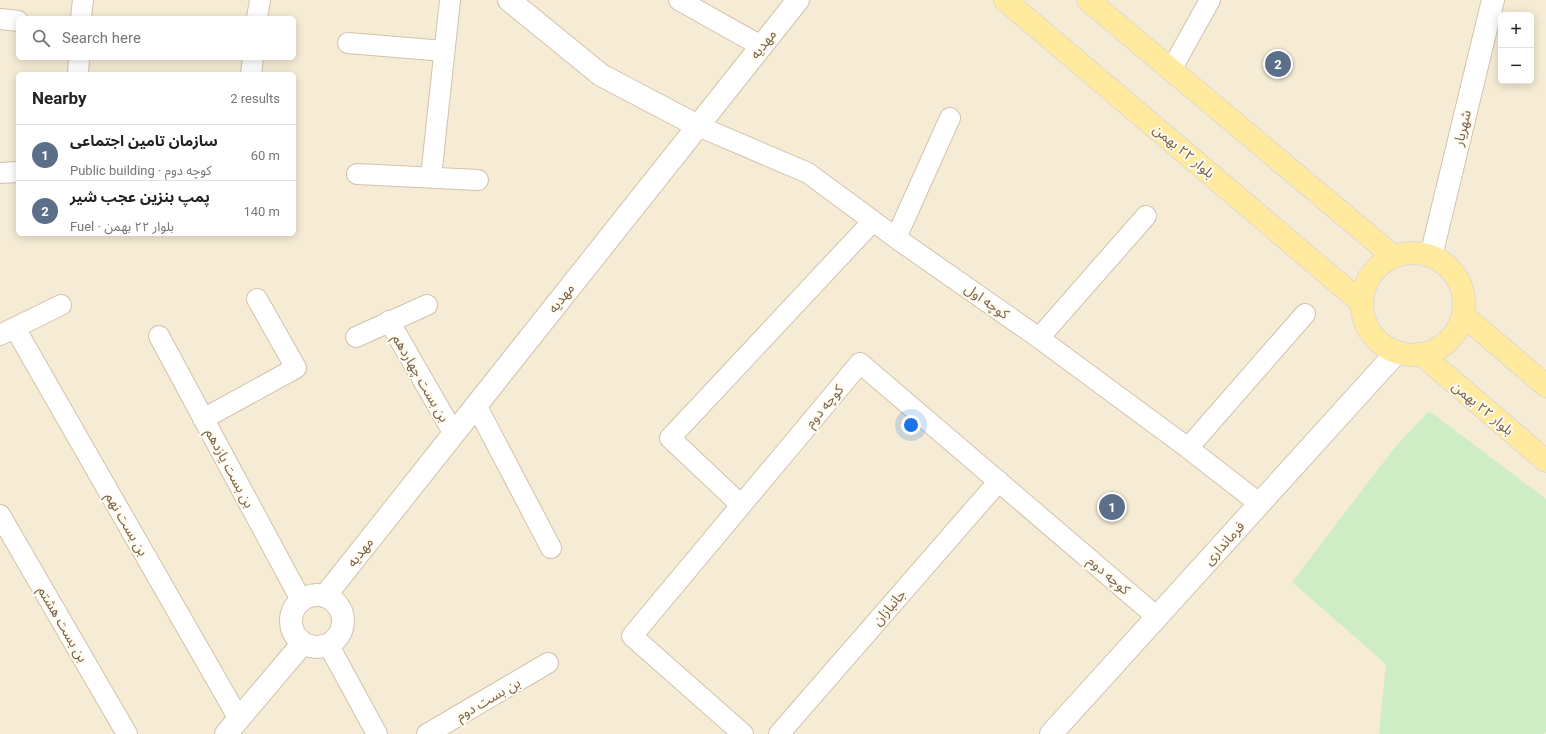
<!DOCTYPE html>
<html lang="en">
<head>
<meta charset="utf-8">
<style>
  body { margin:0; font-family:Roboto,"Noto Sans Arabic",sans-serif; background:#f2f2f2; color:#222 }
  .controls { position:absolute; right:12px; top:12px; display:grid; overflow:hidden; border-radius:6px; box-shadow:0 2px 10px #0003 }
  .controls button { width:36px; height:36px; display:grid; place-items:center; padding:0; border:0; border-bottom:1px solid #e0e0e0; background:#fff; color:#222; font:20px sans-serif }
  .you { position:absolute; left:911px; top:425px; width:14px; height:14px; margin:-10px; border:3px solid #fff; border-radius:50%; background:#1a73e8; box-shadow:0 0 0 6px #1a73e833 }
  .badge { display:grid; place-items:center; width:26px; height:26px; border-radius:50%; background:#db2777; color:#fff; font-size:13px; font-weight:700 }
  .pin { position:absolute; translate:-50% -50%; border:2px solid #fff; box-shadow:0 1px 4px #0006 }
  .list { margin:0; padding:0; list-style:none }
  h2 { display:flex; justify-content:space-between; align-items:center; height:52px; margin:0; padding:0 16px; font-size:17px }
  h2 small { font-size:13px; font-weight:400; color:#767676 }
  .list li { display:grid; grid-template-columns:26px 1fr auto; gap:12px; align-items:center; box-sizing:border-box; height:56px; padding:0 16px; border-top:1px solid #e0e0e0 }
  .list b { display:block; font-size:15px; white-space:nowrap }
  .list p { margin:0; font-size:13px; white-space:nowrap; color:#767676 }
  .list em { font-size:13px; font-style:normal; color:#767676 }
  .icon { flex:none; width:22px; height:22px; fill:none; stroke:currentColor; stroke-width:2; stroke-linecap:round; stroke-linejoin:round }
  .map { position:relative; flex:none; width:1546px; height:734px; overflow:hidden }
  .search { position:absolute; background:#fff; box-shadow:0 2px 10px #0003; left:16px; top:16px; width:280px; height:44px; display:flex; align-items:center; gap:10px; box-sizing:border-box; padding:0 14px; border-radius:6px; color:#767676; font-size:15px }
  .panel { position:absolute; background:#fff; box-shadow:0 2px 10px #0003; left:16px; top:72px; width:280px; height:164px; border-radius:6px }
  .map>svg:first-child { display:block }
  .residential { fill:#f6ecd5; fill-rule:evenodd }
  .green { fill:#ceedc5 }
  .lines { fill:none; stroke-linecap:round; stroke-linejoin:round }
  .minor-casing { stroke:#d1c2ac; stroke-width:22 }
  .tertiary-casing { stroke:#d1c2ac; stroke-width:24 }
  .primary-casing { stroke:#dfd9d4; stroke-width:24 }
  .minor { stroke:#fff; stroke-width:20 }
  .tertiary { stroke:#fff; stroke-width:22 }
  .primary { stroke:#ffea9e; stroke-width:22 }
  .labels { text-anchor:middle; stroke-width:4; stroke-linejoin:round; paint-order:stroke }
  .street-label { font-size:14px; fill:#7a624a; stroke:#fffbef }
</style>
</head>
<body>
<div class="map">
<svg width="1546" height="734" viewBox="0 0 1546 734">
  <rect width="100%" height="100%" fill="#fef9e8"/>
  <!-- residential -->
  <path class="residential" d="M 0,0 L 1546,0 L 1546,734 L 0,734 ZM 1501,15 L 1531,15 L 1531,81 L 1501,81 ZM 18,18 L 294,18 L 294,58 L 18,58 ZM 18,74 L 294,74 L 294,234 L 18,234 Z"/>
  <!-- green -->
  <path class="green" d="M 1429,411 L 1546,499 L 1546,732 L 1544,734 L 1379,734 L 1386,664 L 1292,582 L 1395,447 Z"/>
  <g class="lines">
    <!-- minor casing -->
    <g class="minor-casing">
      <path id="minor" d="M 679,0 L 761,46
        M 81,18 L 83,0
        M 257,18 L 260,0
        M 0,19 L 18,21
        M 348,43 L 444,51
        M 1171,70 L 1210,0
        M 78,74 L 79,58
        M 251,74 L 253,58
        M 698,126 L 808,173 L 896,238 L 1039,338 L 1188,448 L 1260,504
        M 0,173 L 18,172
        M 357,174 L 478,180
        M 431,177 L 450,0
        M 896,238 L 950,118
        M 389,321 L 454,434
        M 15,328 L 239,719
        M 0,335 L 61,305
        M 159,336 L 301,600
        M 356,337 L 427,305
        M 1039,338 L 1146,216
        M 476,405 L 551,548
        M 203,419 L 296,368 L 257,299
        M 1188,448 L 1305,314
        M 741,505 L 670,438 L 873,221
        M 0,515 L 127,734
        M 328,644 L 377,734
        M 427,734 L 548,663
        M 743,734 L 632,636 L 860,363 L 1157,617
        M 779,734 L 999,481"/>
    </g>
    <!-- tertiary casing -->
    <g class="tertiary-casing">
      <path id="tertiary" d="M 509,0 L 601,75 L 698,126
        M 1431,256 L 1493,0
        M291 621a26 26 0 1 1 52 0a26 26 0 1 1-52 0Z
        M 325,596 L 798,0
        M 226,734 L 303,643
        M 1051,734 L 1397,352"/>
    </g>
    <!-- primary casing -->
    <g class="primary-casing">
      <path id="primary" d="M 1005,0 L 1362,303
        M 1088,0 L 1393,256
        M1362 304a51 51 0 1 1 102 0a51 51 0 1 1-102 0Z
        M 1463,315 L 1546,386
        M 1421,354 L 1546,461"/>
    </g>
    <!-- minor -->
    <use href="#minor" class="minor"/>
    <!-- tertiary -->
    <use href="#tertiary" class="tertiary"/>
    <!-- primary -->
    <use href="#primary" class="primary"/>
  </g>
  <g class="labels">
    <!-- street labels -->
    <g class="street-label">
      <text transform="translate(763 44) rotate(-52)" y="5">مهدیه</text>
      <text transform="translate(1462 128) rotate(-76)" y="5">شهریار</text>
      <text transform="translate(1184 151) rotate(40)" y="5">بلوار ۲۲ بهمن</text>
      <text transform="translate(561 298) rotate(-52)" y="5">مهدیه</text>
      <text transform="translate(987 301) rotate(35)" y="5">کوچه اول</text>
      <text transform="translate(421 378) rotate(60)" y="5">بن بست چهاردهم</text>
      <text transform="translate(824 406) rotate(-50)" y="5">کوچه دوم</text>
      <text transform="translate(1483 408) rotate(40)" y="5">بلوار ۲۲ بهمن</text>
      <text transform="translate(230 468) rotate(62)" y="5">بن بست یازدهم</text>
      <text transform="translate(127 524) rotate(60)" y="5">بن بست نهم</text>
      <text transform="translate(1224 543) rotate(-48)" y="5">فرمانداری</text>
      <text transform="translate(360 552) rotate(-52)" y="5">مهدیه</text>
      <text transform="translate(1109 575) rotate(41)" y="5">کوچه دوم</text>
      <text transform="translate(889 607) rotate(-49)" y="5">جانبازان</text>
      <text transform="translate(63 624) rotate(60)" y="5">بن بست هشتم</text>
      <text transform="translate(488 699) rotate(-30)" y="5">بن بست دوم</text>
    </g>
  </g>
</svg>
<div class="controls">
<button>+</button>
<button>−</button>
</div>
<div class="you"></div>
<div class="pin badge" style="left:1112px;top:507px;background:#5c6f8a">1</div>
<div class="pin badge" style="left:1278px;top:64px;background:#5c6f8a">2</div>
<div class="search"><svg class="icon" aria-label="search" viewBox="0 0 24 24"><circle cx="10" cy="10" r="6"/><path d="M15 15l6 6"/></svg>Search here</div>
<section class="panel">
<h2>Nearby<small>2 results</small></h2>
<ul class="list">
<li><span class="badge" style="background:#5c6f8a">1</span><div><b>سازمان تامین اجتماعی</b><p>Public building · کوچه دوم</p></div><em>60 m</em></li>
<li><span class="badge" style="background:#5c6f8a">2</span><div><b>پمپ بنزین عجب شیر</b><p>Fuel · بلوار ۲۲ بهمن</p></div><em>140 m</em></li>
</ul>
</section>
</div>
</body>
</html>
